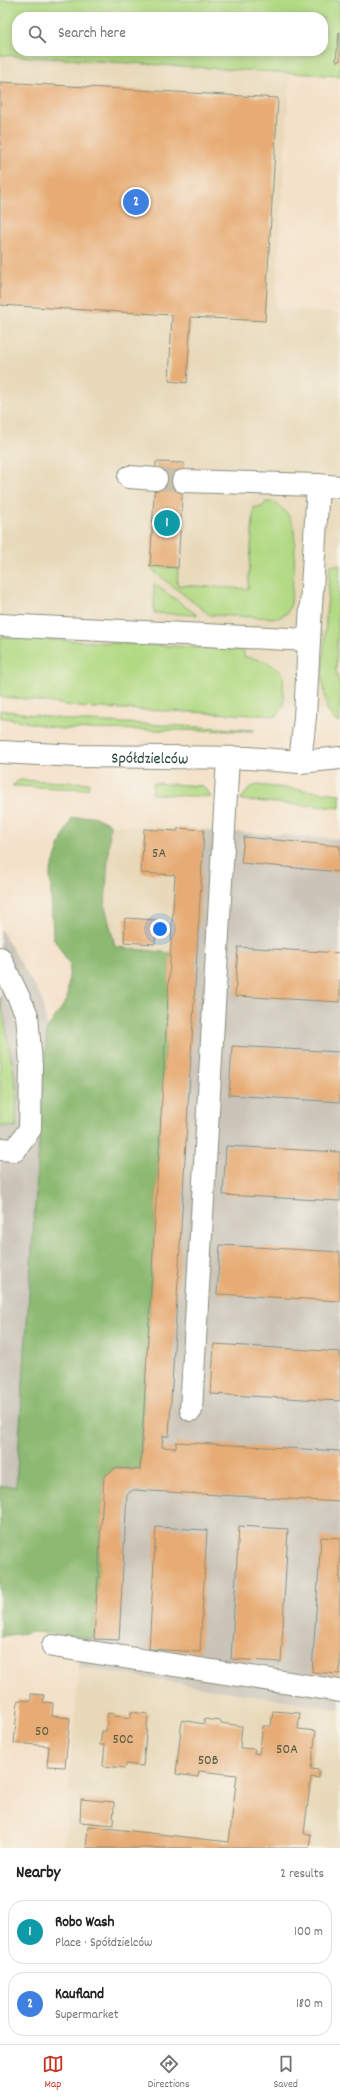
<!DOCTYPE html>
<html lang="en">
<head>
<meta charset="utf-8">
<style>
  body { margin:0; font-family:Dekko,sans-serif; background:#f2f2f2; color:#202124 }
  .you { position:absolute; left:160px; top:929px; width:14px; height:14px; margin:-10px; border:3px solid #fff; border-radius:50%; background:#1a73e8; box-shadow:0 0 0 6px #1a73e833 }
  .badge { display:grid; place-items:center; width:26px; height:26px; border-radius:50%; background:#c8321e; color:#fff; font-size:13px; font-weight:700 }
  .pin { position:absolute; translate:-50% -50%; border:2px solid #fff; box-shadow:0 1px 4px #0006 }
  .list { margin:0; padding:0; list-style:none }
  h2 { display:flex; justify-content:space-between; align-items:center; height:52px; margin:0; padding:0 16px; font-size:17px }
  h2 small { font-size:13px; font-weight:400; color:#757577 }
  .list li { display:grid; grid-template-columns:26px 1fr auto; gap:12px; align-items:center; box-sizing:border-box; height:64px; margin:0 8px 8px; padding:0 8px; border:1px solid #e0e0e0; border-radius:16px }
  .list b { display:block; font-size:15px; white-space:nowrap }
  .list p { margin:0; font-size:13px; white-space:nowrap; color:#757577 }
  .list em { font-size:13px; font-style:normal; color:#757577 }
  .icon { flex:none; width:22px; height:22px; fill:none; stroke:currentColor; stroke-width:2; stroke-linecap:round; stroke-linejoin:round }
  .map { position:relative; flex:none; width:340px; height:1848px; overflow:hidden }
  .search { position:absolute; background:#fff; box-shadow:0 2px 10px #0003; left:12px; right:12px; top:12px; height:44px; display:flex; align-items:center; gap:10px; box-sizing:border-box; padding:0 14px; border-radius:16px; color:#757577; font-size:15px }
  .sheet { height:196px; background:#fff }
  nav { display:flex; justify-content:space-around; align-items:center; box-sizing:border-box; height:56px; border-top:1px solid #e0e0e0; background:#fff; font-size:11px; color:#757577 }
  nav a { display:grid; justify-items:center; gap:2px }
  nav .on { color:#c8321e }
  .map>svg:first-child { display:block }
  .built { fill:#e8d9ba }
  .industrial { fill:#c9c3b8 }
  .green { fill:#b2da84; stroke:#688c5c; fill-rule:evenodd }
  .forest { fill:#8dba72; stroke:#567c53 }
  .building { fill:#e7ac74 }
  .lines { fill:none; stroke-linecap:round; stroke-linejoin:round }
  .minor-tunnel { stroke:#c9c0ab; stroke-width:22; stroke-dasharray:22 11; stroke-linecap:butt }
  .minor-casing { stroke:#8a8f7e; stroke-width:24 }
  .minor { stroke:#fff; stroke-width:22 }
  .labels { text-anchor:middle; stroke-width:4; stroke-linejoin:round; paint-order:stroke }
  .number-label { font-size:14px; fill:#515944 }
  .street-label { font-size:16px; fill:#1f3d34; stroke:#f7f3e8 }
</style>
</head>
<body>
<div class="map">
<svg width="340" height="1848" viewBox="0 0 340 1848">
  <rect width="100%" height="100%" fill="#f7f3e8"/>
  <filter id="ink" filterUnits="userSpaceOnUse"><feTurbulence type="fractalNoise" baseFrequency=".025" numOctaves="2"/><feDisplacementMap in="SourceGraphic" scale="8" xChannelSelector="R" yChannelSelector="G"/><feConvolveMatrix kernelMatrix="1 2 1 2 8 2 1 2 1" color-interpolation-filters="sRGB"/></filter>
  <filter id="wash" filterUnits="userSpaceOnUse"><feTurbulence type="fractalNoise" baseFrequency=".012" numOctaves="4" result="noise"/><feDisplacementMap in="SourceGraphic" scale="16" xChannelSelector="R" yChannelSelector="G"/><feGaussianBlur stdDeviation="0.9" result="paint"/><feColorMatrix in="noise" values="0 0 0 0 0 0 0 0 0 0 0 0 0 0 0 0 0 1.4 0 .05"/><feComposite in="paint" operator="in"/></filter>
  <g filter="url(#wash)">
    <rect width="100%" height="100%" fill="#f4e1c9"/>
    <!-- built -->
    <path class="built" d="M 0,55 L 290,73 L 275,309 L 340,313 L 340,565 L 330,566 L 322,676 L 327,710 L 285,706 L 277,716 L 78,707 L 26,699 L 0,697 Z
      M 110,824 L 178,828 L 178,831 L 144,830 L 141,873 L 175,875 L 171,953 L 115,947 L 105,907 Z
      M 79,1667 L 340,1710 L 340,1848 L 64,1848 Z"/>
    <!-- industrial -->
    <path class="industrial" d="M 178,828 L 340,839 L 340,1710 L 79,1667 L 91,1467 L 141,1457 Z
      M 0,928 L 42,999 L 47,1029 L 16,1486 L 0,1486 Z"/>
    <!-- green -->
    <path class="green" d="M 0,0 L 340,0 L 340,76 L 0,55 ZM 17,17 L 323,17 L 323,51 L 17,51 Z
      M 266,502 L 274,502 C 281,507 287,512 291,520 C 299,536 292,584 291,604 L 287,613 L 278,618 L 210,615 L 156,573 L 150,566 L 178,568 L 177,585 L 248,589 L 254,507 L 262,507 Z
      M 330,565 L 340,565 L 336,670 L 340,687 L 340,722 L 335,721 L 327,710 L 322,676 Z
      M 154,584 L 197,615 L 154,613 Z
      M 0,637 L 244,650 L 244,657 C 261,659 271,662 283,674 L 284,706 L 277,716 L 78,707 L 26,699 L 0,697 Z
      M 0,710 L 70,720 L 255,730 L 254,731 L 61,729 L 0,717 Z
      M 19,780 L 89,783 L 88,789 L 12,786 Z
      M 153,783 L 203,786 L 211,797 L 152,794 Z
      M 257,785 L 340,794 L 340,808 L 240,800 L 250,788 Z
      M 0,997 L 17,1090 L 16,1127 L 0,1126 Z"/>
    <!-- forest -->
    <path class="forest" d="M 93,816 L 110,824 L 105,906 L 115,947 L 171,953 L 140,1470 L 115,1468 L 104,1477 L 94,1639 L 35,1632 L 0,1636 L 0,1486 L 16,1486 L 47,1029 L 67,1000 L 70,965 L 53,937 L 50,873 L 62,839 L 72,818 Z"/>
    <g id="blocks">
      <!-- building -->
      <path class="building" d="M 339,32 L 340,32 L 340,61 L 336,61 Z
        M 0,82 L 278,98 L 265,321 L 191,317 L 187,383 L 169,381 L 172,315 L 0,305 Z
        M 156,462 L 184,463 L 178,568 L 150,566 Z
        M 178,828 L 204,830 L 169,1436 L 163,1436 L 162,1447 L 176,1448 L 176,1442 L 340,1451 L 340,1502 L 133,1490 L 127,1494 L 119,1640 L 94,1639 L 104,1477 L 115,1468 L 140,1470 L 141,1458 L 175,875 L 141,873 L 144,829 L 178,831 Z
        M 244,837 L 340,846 L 340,872 L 241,863 Z
        M 125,918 L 157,920 L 155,944 L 124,942 Z
        M 238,947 L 340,953 L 340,1002 L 235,996 Z
        M 232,1046 L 340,1052 L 340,1102 L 229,1095 Z
        M 226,1146 L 340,1152 L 340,1201 L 223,1195 Z
        M 220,1245 L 340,1252 L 340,1301 L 217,1294 Z
        M 214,1344 L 340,1352 L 340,1401 L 211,1394 Z
        M 239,1526 L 288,1529 L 281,1662 L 231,1659 Z
        M 156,1527 L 207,1530 L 200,1652 L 149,1649 Z
        M 321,1537 L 340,1538 L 340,1674 L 312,1672 Z
        M 31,1694 L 44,1695 L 43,1702 L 53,1703 L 52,1716 L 70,1718 L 65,1767 L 47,1766 L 49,1746 L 14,1743 L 18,1700 L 31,1701 Z
        M 273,1711 L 300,1713 L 298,1729 L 316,1731 L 311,1769 L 319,1770 L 319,1778 L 311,1777 L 304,1834 L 311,1834 L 309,1848 L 86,1848 L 88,1826 L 229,1842 L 237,1775 L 199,1771 L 198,1777 L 176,1774 L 182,1720 L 204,1724 L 204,1719 L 221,1721 L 221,1723 L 242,1726 L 240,1748 L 255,1749 L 254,1753 L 259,1754 L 263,1726 L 271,1726 Z
        M 131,1712 L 148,1714 L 143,1766 L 126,1764 L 125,1768 L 103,1766 L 105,1745 L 100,1745 L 102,1731 L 106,1731 L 108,1713 L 116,1714 L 115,1716 L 130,1718 Z
        M 81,1799 L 114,1802 L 113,1825 L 80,1822 Z"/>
    </g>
  </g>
  <g filter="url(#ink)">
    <use href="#blocks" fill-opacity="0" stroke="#8a8f7e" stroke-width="1"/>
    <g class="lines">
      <!-- minor-tunnel -->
      <path class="minor-tunnel" d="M 156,479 L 183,481"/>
      <!-- minor casing -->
      <g class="minor-casing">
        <g id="minor">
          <path d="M 129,477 L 156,479"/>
          <path d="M 183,481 L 318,485"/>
          <path d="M 0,625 L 309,640 L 305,717 L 300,762"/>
          <path d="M 309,640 L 318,485 L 340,487"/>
          <path id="s1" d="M 0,752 L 78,756 L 248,758 L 300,762 L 340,758"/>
          <path d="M 0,958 L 27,1015 L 31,1064 L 30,1129 L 15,1150 L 0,1149"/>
          <path d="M 191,1410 L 228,758"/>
          <path d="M 53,1646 L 340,1691"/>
        </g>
      </g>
      <!-- minor -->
      <use href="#minor" class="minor"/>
    </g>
  </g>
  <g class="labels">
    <!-- number labels -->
    <g class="number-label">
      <text x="159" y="857">5A</text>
      <text x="42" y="1735">50</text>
      <text x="123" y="1743">50C</text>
      <text x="287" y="1753">50A</text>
      <text x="208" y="1764">50B</text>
    </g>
    <!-- street labels -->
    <g class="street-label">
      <text dy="6" stroke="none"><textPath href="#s1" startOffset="150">Spółdzielców</textPath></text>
    </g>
  </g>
</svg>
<div class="you"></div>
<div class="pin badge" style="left:167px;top:523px;background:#0f9aa8">1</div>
<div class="pin badge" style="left:136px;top:202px;background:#3f7fe0">2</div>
<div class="search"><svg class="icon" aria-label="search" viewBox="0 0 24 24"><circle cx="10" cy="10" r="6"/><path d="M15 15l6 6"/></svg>Search here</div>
</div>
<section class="sheet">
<h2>Nearby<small>2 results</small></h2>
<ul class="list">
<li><span class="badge" style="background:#0f9aa8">1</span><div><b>Robo Wash</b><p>Place · Spółdzielców</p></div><em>100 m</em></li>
<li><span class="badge" style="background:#3f7fe0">2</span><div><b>Kaufland</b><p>Supermarket</p></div><em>180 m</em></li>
</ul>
</section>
<nav>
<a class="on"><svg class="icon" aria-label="map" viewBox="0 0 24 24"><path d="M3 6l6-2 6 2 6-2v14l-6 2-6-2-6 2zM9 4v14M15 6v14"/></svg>Map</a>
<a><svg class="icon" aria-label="directions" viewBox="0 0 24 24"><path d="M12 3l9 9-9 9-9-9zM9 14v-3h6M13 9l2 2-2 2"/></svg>Directions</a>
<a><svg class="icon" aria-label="saved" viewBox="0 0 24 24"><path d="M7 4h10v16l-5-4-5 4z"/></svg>Saved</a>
</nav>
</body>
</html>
